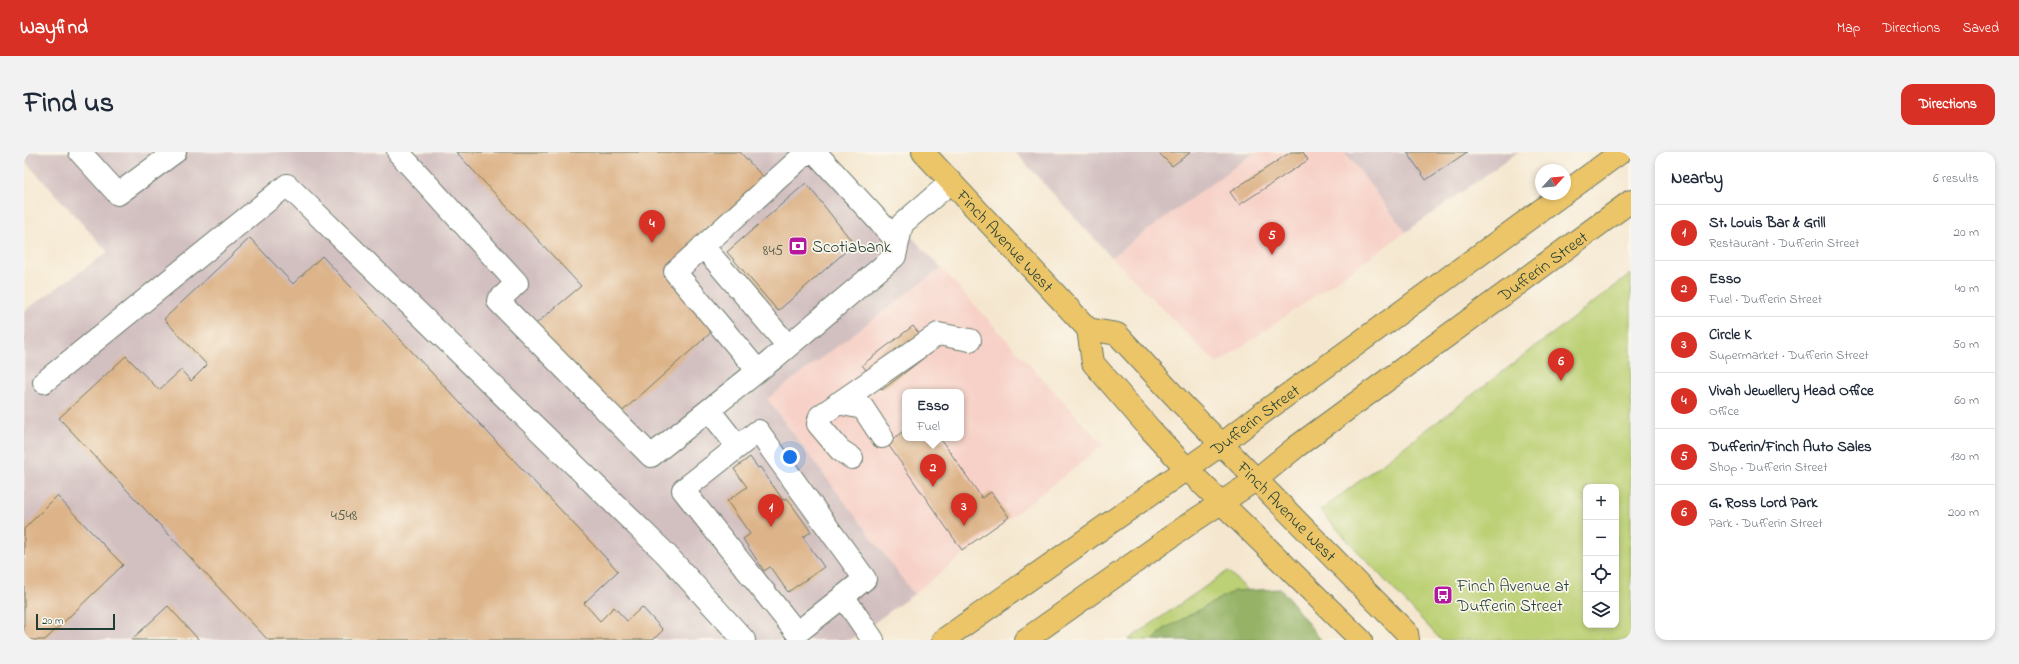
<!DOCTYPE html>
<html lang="en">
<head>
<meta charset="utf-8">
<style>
  body { margin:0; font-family:"Indie Flower",sans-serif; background:#f2f2f3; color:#1f2937 }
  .controls { position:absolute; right:12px; bottom:12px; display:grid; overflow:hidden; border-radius:8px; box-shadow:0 2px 6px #0003 }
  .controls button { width:36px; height:36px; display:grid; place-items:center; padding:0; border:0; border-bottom:1px solid #e0e1e3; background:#fff; color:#1f2937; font:20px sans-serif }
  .compass { position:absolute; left:1511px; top:12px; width:36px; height:36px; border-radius:50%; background:#fff; box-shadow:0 2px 6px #0003; rotate:64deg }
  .scale { position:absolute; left:12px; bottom:10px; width:79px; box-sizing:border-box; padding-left:4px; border:2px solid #1f3d34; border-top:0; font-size:11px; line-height:14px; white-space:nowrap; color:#1f3d34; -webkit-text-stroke:3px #fbf7ec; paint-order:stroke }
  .you { position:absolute; left:766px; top:305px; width:14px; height:14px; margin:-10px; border:3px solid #fff; border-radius:50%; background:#1a73e8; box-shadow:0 0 0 6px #1a73e833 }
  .badge { display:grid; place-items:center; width:26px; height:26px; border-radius:50%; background:#d93025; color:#fff; font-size:13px; font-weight:700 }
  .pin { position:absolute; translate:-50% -33px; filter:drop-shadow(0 1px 2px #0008) }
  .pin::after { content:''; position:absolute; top:21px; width:14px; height:12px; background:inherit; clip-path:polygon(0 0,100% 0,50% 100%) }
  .popup { position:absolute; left:878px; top:237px; width:62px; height:52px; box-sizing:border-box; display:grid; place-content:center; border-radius:8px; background:#fff; filter:drop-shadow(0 1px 3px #0005); font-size:13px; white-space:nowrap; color:#747a83 }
  .popup b { font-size:15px; color:#1f2937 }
  .popup::after { content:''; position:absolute; left:50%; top:100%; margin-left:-8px; border:8px solid transparent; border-top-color:#fff }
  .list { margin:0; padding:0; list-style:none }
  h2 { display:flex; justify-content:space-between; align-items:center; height:52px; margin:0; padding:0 16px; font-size:17px }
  h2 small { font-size:13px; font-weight:400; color:#747a83 }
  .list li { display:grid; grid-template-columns:26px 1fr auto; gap:12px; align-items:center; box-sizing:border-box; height:56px; padding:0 16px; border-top:1px solid #e0e1e3 }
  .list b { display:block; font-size:15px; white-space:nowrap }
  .list p { margin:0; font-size:13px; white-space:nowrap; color:#747a83 }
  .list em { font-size:13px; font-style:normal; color:#747a83 }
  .icon { flex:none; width:22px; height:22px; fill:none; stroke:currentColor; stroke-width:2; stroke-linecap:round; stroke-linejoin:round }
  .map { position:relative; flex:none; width:1607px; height:488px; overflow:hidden; border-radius:12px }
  header { display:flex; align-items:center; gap:24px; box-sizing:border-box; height:56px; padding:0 20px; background:#d93025; color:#fff }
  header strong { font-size:19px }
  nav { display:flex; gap:22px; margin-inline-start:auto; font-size:14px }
  .intro { display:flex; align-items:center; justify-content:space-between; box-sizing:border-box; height:96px; padding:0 24px }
  h1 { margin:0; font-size:28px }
  .button { padding:10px 18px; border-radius:12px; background:#d93025; color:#fff; font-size:14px; font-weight:700 }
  main { display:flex; gap:24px; padding:0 24px }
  aside { flex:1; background:#fff; border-radius:12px; box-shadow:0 2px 6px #0003 }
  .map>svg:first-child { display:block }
  .built { fill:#f7d1c8; fill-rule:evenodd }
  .industrial { fill:#d2bfc0 }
  .green { fill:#bcd074; stroke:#6e8654; fill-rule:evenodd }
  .forest { fill:#95b266; stroke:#5a784d }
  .building { fill:#ddb489 }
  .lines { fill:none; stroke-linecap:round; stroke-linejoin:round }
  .minor-casing { stroke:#6a786a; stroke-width:24 }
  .major-casing { stroke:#6a786a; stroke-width:24 }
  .minor { stroke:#fff; stroke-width:22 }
  .major { stroke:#ecc569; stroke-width:22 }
  .labels { text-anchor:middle; stroke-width:3.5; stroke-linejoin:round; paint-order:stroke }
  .number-label { font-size:15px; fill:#4e5b49 }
  .street-label { font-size:17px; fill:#1f3d34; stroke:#fbf7ec }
  .poi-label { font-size:17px; fill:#1f3d34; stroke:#fbf7ec; text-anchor:start }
</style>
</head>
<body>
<header>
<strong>Wayfind</strong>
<nav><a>Map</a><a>Directions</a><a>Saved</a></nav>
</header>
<div class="intro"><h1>Find us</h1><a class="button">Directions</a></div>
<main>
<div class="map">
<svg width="1607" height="488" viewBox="0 0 1607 488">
  <rect width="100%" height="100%" fill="#fbf7ec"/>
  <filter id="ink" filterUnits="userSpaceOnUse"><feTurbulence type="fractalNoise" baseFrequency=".025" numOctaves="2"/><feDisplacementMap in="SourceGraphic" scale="8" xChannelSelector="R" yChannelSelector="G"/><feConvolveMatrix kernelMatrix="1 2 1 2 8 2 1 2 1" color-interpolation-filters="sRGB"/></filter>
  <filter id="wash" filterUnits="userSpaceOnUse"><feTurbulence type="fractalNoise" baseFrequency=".012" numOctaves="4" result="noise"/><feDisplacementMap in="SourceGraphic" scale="16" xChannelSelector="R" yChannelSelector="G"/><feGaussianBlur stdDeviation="0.9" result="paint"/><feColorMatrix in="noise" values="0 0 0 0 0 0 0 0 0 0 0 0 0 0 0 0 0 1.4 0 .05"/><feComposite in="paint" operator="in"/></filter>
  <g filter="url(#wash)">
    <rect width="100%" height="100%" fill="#f5e7cf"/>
    <!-- built -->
    <path class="built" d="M 1231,0 L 1321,0 L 1382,80 L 1193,212 L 1087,105 Z
      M 917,116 L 1079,293 L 890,442 L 743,247 ZM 881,240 L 937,240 L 937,286 L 881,286 Z"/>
    <!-- industrial -->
    <path class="industrial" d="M 0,0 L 806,0 L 917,116 L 743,247 L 890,442 L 826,488 L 0,488 L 0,159 L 84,100 L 0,8 Z
      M 991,0 L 1231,0 L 1087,105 Z
      M 1321,0 L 1494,0 L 1382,80 Z"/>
    <!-- green -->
    <path class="green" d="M 1607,122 L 1607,488 L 1417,488 L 1296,359 ZM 1562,335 L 1592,335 L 1592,473 L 1562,473 Z
      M 1204,419 L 1275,488 L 1104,488 Z"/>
    <!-- forest -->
    <path class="forest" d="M 1257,437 L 1297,488 L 1130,488 L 1140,477 L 1210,439 Z"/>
    <g id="blocks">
      <!-- building -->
      <path class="building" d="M 432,0 L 716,0 L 742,28 L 641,121 L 690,178 L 593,264 L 507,176 L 557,134 Z
        M 1134,0 L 1167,0 L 1148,14 Z
        M 1267,0 L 1279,0 L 1284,8 L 1215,53 L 1206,40 Z
        M 1383,0 L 1443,0 L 1402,28 Z
        M 782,31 L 830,92 L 754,159 L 703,100 Z
        M 226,86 L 269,132 L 298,104 L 594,419 L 560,451 L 576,469 L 590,455 L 603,469 L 618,455 L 639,478 L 629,488 L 244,488 L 35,266 L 102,204 L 135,238 L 157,218 L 167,229 L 183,213 L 140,167 Z
        M 889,174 L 909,199 L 858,238 L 838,213 Z
        M 881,278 L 881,286 L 916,286 L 958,346 L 967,340 L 985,365 L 938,398 L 863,291 Z
        M 726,305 L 734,316 L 736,315 L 759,348 L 763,346 L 787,380 L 779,385 L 800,415 L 764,440 L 746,415 L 740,419 L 719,387 L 726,382 L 703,349 L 723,335 L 710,317 Z
        M 33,344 L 99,413 L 21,488 L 0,488 L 0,377 Z
        M 144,454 L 175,488 L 107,488 Z"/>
    </g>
  </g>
  <g filter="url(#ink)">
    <use href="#blocks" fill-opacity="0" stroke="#6a786a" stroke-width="1"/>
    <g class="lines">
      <!-- minor casing -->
      <g class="minor-casing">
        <path id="minor" d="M 56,0 L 94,42 L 151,0
          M 374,0 L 493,131 L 474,149 L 627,304 L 749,207 L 871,104 L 878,72 L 927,30
          M 791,0 L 874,90
          M 679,94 L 764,194
          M 734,219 L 651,120 L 783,0
          M 20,230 L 263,33 L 641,401 L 720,488
          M 814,251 L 839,256 L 858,285
          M 685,258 L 714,295
          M 734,279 L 841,427 L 773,481 L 659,338 Z
          M 828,306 L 816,298 L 794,272 L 796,264 L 914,182 L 946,188
          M 819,444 L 849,488"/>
      </g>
      <!-- major casing -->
      <g class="major-casing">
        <g id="major">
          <path id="s1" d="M 899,0 L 1064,177 L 1069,211 L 1126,277 L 1163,317 L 1337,488"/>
          <path d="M 1541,41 L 1597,0"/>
          <path id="s2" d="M 1064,177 L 1093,182 L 1159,253 L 1383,481 L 1384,488"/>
          <path id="s3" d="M 919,488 L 1198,292 L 1233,265 L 1539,42"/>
          <path id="s4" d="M 1001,488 L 1165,372 L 1233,327 L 1272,295 L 1607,49"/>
        </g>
      </g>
      <!-- minor -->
      <use href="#minor" class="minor"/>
      <!-- major -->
      <use href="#major" class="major"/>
    </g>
  </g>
  <!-- icons -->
  <defs>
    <g id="bank-square" transform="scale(1)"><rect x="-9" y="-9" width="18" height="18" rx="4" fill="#b5179e" stroke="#fbf7ec"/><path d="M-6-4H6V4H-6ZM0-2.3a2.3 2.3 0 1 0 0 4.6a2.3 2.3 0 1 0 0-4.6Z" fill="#fff"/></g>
    <g id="bus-square" transform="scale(1)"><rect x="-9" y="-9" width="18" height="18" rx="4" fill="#b5179e" stroke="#fbf7ec"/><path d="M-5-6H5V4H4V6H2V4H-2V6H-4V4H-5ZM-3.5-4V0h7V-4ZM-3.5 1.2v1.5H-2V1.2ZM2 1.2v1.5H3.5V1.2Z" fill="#fff"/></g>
  </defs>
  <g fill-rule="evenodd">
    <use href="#bank-square" x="774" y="94"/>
    <use href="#bus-square" x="1419" y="443"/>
  </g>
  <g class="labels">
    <!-- number labels -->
    <g class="number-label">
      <text x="749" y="103">845</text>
      <text x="320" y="368">4548</text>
    </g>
    <!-- street labels -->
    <g class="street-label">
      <text dy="6" stroke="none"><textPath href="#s1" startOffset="121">Finch Avenue West</textPath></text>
      <text dy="6" stroke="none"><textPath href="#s4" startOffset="639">Dufferin Street</textPath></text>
      <text dy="6" stroke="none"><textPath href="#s3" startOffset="382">Dufferin Street</textPath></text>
      <text dy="6" stroke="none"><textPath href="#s2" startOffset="275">Finch Avenue West</textPath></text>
    </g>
    <!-- poi labels -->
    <g class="poi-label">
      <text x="788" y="100">Scotiabank</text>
      <text x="1433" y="439">Finch Avenue at<tspan x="1433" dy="20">Dufferin Street</tspan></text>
    </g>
  </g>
</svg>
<div class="controls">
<button>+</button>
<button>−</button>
<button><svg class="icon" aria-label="locate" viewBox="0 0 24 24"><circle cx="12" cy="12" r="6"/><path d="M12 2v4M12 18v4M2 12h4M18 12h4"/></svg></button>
<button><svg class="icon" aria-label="layers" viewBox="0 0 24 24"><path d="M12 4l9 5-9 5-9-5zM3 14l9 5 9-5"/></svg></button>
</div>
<svg class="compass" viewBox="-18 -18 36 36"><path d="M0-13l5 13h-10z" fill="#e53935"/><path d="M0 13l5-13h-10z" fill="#747a83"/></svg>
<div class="scale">20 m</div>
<div class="you"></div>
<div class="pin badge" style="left:747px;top:375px">1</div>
<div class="pin badge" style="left:909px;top:335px">2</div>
<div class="popup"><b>Esso</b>Fuel</div>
<div class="pin badge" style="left:940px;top:374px">3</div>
<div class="pin badge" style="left:628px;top:91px">4</div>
<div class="pin badge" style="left:1248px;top:103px">5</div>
<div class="pin badge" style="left:1537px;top:229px">6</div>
</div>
<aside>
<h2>Nearby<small>6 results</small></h2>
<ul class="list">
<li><span class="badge">1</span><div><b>St. Louis Bar &amp; Grill</b><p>Restaurant · Dufferin Street</p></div><em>20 m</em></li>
<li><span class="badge">2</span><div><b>Esso</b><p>Fuel · Dufferin Street</p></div><em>40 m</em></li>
<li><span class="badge">3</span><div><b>Circle K</b><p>Supermarket · Dufferin Street</p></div><em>50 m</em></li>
<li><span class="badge">4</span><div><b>Vivah Jewellery Head Office</b><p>Office</p></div><em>60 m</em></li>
<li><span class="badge">5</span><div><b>Dufferin/Finch Auto Sales</b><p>Shop · Dufferin Street</p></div><em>130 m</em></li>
<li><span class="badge">6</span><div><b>G. Ross Lord Park</b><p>Park · Dufferin Street</p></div><em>200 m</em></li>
</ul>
</aside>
</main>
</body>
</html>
